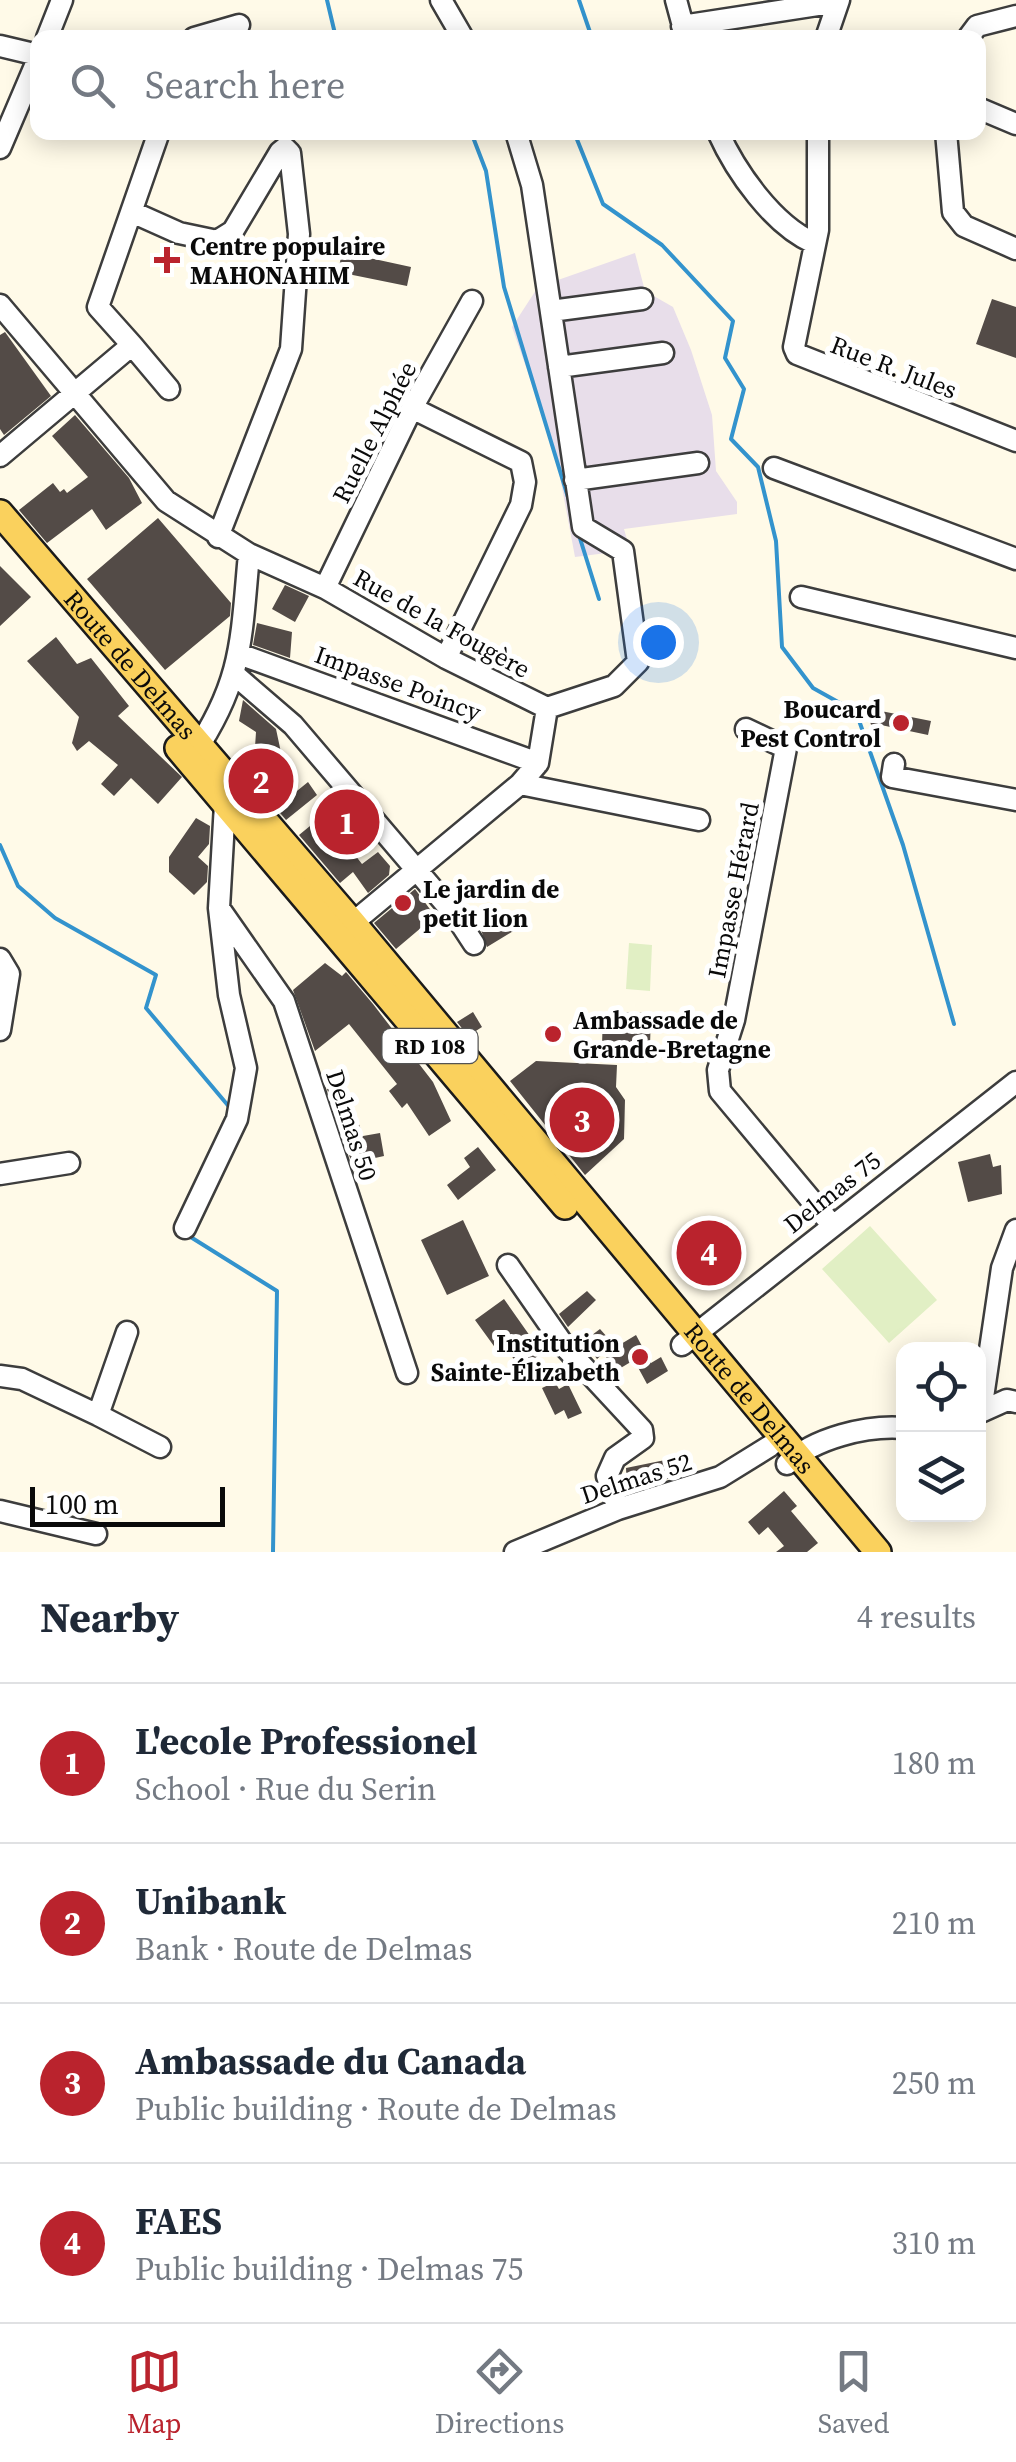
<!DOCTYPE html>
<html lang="en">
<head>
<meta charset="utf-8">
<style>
  body { margin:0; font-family:"Source Serif 4",serif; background:#f2f2f3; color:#1f2937 }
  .controls { position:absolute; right:30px; bottom:30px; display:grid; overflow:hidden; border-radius:20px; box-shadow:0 5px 25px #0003 }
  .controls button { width:90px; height:90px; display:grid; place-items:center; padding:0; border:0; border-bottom:2px solid #e0e1e3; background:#fff; color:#1f2937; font:50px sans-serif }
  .scale { position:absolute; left:30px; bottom:25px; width:195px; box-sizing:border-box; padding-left:10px; border:5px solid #0a0a0a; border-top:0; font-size:28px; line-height:35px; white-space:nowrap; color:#0a0a0a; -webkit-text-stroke:8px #fff; paint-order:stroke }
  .you { position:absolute; left:658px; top:642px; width:35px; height:35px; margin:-25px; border:8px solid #fff; border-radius:50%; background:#1a73e8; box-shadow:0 0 0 15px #1a73e833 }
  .badge { display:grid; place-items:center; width:65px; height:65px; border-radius:50%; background:#ba232d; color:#fff; font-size:32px; font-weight:700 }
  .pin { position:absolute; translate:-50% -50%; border:5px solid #fff; box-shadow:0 2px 10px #0006 }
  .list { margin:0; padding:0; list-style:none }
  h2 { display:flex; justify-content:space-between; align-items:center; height:130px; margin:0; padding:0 40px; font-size:42px }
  h2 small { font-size:32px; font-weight:400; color:#747a83 }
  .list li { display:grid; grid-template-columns:65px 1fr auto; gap:30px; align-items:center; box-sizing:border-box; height:160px; padding:0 40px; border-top:2px solid #e0e1e3 }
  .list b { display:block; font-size:38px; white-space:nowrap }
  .list p { margin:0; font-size:32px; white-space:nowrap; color:#747a83 }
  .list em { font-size:32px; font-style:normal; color:#747a83 }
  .icon { flex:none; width:55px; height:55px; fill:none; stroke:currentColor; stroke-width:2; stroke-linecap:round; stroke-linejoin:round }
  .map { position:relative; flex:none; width:1016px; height:1552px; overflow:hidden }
  .search { position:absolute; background:#fff; box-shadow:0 5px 25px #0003; left:30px; right:30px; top:30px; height:110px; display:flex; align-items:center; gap:25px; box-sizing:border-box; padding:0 35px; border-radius:20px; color:#747a83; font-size:38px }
  .sheet { height:770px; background:#fff }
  nav { display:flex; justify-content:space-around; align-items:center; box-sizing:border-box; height:140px; border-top:2px solid #e0e1e3; background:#fff; font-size:28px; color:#747a83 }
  nav a { display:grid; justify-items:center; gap:5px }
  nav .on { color:#ba232d }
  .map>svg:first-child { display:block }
  .industrial { fill:#e8deea }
  .pitch { fill:#e1efc4 }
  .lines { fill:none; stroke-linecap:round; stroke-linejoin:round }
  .stream { stroke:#3393cd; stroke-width:4 }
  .building { fill:#534b47 }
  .minor-casing { stroke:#3d3d3d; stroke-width:25 }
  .major-casing { stroke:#1b1b1b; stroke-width:30 }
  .minor { stroke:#fff; stroke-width:20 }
  .major { stroke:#fad15d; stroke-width:25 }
  .poi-dot { fill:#ba232d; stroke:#fff; stroke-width:4 }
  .labels { text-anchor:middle; stroke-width:10; stroke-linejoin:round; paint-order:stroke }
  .shield { fill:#fff; stroke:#545454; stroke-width:2.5 }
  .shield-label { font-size:22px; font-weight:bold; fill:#0a0a0a }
  .poi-label { font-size:25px; font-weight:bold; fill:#0a0a0a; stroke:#fff; text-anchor:start }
  .street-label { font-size:25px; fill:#0a0a0a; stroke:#fff }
</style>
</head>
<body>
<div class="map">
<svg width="1016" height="1552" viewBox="0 0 1016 1552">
  <rect width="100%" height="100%" fill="#fffae8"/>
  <!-- industrial -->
  <path class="industrial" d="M 635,253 L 645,291 L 673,307 L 691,350 L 712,415 L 716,471 L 737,502 L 737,514 L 624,529 L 630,550 L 575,557 L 555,450 L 512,327 L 538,287 Z"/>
  <!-- pitch -->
  <path class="pitch" d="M 629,943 L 652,945 L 650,991 L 626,989 Z
    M 870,1226 L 937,1300 L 889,1343 L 822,1269 Z"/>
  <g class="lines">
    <!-- stream -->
    <path class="stream" d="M 327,0 L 336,38
      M 579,0 L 592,38
      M 471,132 L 486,171 L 504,287 L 570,504
      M 574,132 L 603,204 L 662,245 L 733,321 L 725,358 L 744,389 L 731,439 L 758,467 L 776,541 L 782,647 L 813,688 L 856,712 L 903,845 L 954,1024
      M 578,532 L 599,599
      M 0,845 L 18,886 L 55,918 L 156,975 L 146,1008 L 231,1109
      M 189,1236 L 277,1291 L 273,1552"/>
  </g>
  <!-- building -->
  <path class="building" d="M 342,252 L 411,267 L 407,286 L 338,272 Z
    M 992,299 L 1016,307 L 1016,358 L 976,344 Z
    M 5,332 L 51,396 L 4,435 L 0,429 L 0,335 Z
    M 75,415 L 129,478 L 142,503 L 106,530 L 92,509 L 47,543 L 19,510 L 53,483 L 60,492 L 64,489 L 67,493 L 88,477 L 52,436 Z
    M 158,518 L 231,603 L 230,616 L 165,670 L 87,579 Z
    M 0,566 L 31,597 L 0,626 Z
    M 285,585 L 309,596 L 295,622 L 272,609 Z
    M 257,623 L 292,632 L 290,658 L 253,645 Z
    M 56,637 L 77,664 L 91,658 L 129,706 L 118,716 L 182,777 L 158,804 L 131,778 L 114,796 L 101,784 L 118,765 L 89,741 L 77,751 L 72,743 L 79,717 L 27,661 Z
    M 243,700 L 276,729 L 283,762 L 276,781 L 264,792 L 252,780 L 260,757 L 255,747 L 256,732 L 239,721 Z
    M 866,708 L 931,721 L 928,735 L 881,725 L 877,745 Z
    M 308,782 L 317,795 L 286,820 L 276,808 Z
    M 321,817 L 348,853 L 351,850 L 362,864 L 378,852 L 390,866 L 389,875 L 368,893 L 353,872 L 340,883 L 299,835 Z
    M 196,818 L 210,826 L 209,844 L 198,857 L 208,866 L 207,882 L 194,895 L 169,872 L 169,857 Z
    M 415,889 L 435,916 L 396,949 L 374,923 Z
    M 510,913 L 520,927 L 487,947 L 481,930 Z
    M 325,963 L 342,976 L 346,972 L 373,1004 L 433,1082 L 451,1121 L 429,1136 L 407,1103 L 402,1108 L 389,1091 L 397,1084 L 349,1024 L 315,1051 L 293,990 Z
    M 473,1012 L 482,1027 L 468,1036 L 457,1022 Z
    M 603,1012 L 651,1013 L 650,1046 L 602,1045 Z
    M 536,1061 L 617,1065 L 616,1087 L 625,1100 L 624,1139 L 585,1175 L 510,1081 Z
    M 343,1077 L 363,1136 L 380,1133 L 384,1156 L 366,1160 L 372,1176 L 358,1182 L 327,1089 Z
    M 478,1147 L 496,1170 L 458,1200 L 447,1185 L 470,1167 L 464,1158 Z
    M 990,1154 L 993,1167 L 1001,1165 L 1002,1194 L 968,1202 L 958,1162 Z
    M 463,1220 L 489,1276 L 447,1295 L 421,1240 Z
    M 709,1231 L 731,1258 L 709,1276 L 687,1248 Z
    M 587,1291 L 596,1300 L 568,1327 L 559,1314 Z
    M 504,1299 L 530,1336 L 536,1332 L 549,1347 L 522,1369 L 505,1348 L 499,1353 L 475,1320 Z
    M 600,1329 L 616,1347 L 636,1335 L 651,1363 L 661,1357 L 668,1371 L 647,1384 L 634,1360 L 614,1372 L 604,1353 L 597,1359 L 584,1341 Z
    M 555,1382 L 559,1389 L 568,1384 L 582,1413 L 568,1419 L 564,1410 L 555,1415 L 542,1388 Z
    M 670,1459 L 674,1477 L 627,1492 L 626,1468 Z
    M 784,1491 L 797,1506 L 791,1511 L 818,1543 L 807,1552 L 776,1552 L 784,1546 L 768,1527 L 759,1535 L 748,1522 Z"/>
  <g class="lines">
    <!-- minor casing -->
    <g class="minor-casing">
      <path id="minor" d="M 441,0 L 463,38
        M 676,0 L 686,37
        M 682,26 L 837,2
        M 47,38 L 62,0
        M 194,38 L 239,25
        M 826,38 L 839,0
        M 968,38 L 977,26 L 1016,16
        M 0,46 L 38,55
        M 978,108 L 1016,124
        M 718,132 C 736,172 773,225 814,243
        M 818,132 L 818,230 L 794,347 L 797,354 L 1016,441
        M 946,132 L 953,212 L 964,226 L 1016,249
        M 0,148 L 38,59
        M 132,212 L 179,233 L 217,241 L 233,231 L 280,152 L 285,148 L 290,153 L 299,234 L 291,349 L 218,537
        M 0,305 L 166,501 L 249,554 L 325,588 L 446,658 L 547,708 L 614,686 L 638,662 L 623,551 L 583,527 L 532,185 L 516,132
        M 551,311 L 642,299
        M 132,345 L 169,389
        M 559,367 L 663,353
        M 412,408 L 521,462 L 525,482 L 521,505 L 446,658
        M 0,456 L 132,345 L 98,307 L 159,132
        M 774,468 L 1016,559
        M 575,480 L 698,463
        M 325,588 L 412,408 L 472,301
        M 801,597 L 1016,648
        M 239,654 L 538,763
        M 235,675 L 293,725 L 455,915 L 474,944
        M 746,729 L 786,748 L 734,1020 L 718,1070 L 720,1091 L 832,1225
        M 193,755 C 243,681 241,640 249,554
        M 894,764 L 892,777 L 1016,800
        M 520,784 L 699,820
        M 225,804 L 219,908 L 284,1001 L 407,1373
        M 343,931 L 520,784 L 538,763 L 547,708
        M 0,959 L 9,974 L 0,1030
        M 0,1174 L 69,1163
        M 185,1228 L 237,1119 L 246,1068 L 229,995 L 219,908
        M 508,1265 L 565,1347 L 642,1430 L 643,1438 L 615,1458 L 607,1476 L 618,1509
        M 682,1345 L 1016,1082
        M 0,1376 L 22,1379 L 98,1415 L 127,1332
        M 981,1411 L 1002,1268 L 1016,1230
        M 978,1413 L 1007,1400 L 1016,1402
        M 98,1415 L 160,1447
        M 787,1464 C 814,1438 867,1425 904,1428
        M 0,1511 L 96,1534
        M 515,1552 L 618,1509 L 720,1477 L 770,1446"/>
    </g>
    <!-- major casing -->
    <g class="major-casing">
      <g id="major">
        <path id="s1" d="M 0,513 L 352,922 L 878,1552"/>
        <path d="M 178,748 L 565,1206"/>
      </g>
    </g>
    <!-- minor -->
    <use href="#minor" class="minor"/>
    <!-- major -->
    <use href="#major" class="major"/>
  </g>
  <!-- markers -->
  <g class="poi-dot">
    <path d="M162 245h10v10h10v10h-10v10h-10v-10h-10v-10h10z"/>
    <circle cx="901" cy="723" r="10"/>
    <circle cx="403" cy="903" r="10"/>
    <circle cx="553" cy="1034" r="10"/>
    <circle cx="640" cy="1357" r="10"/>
  </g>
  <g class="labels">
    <!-- shield labels -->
    <rect class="shield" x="382.5" y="1029" width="95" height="34" rx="8"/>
    <g class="shield-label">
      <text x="430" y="1054">RD 108</text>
    </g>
    <!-- poi labels -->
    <g class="poi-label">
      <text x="190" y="255">Centre populaire<tspan x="190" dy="29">MAHONAHIM</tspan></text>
      <text x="881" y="718" text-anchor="end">Boucard<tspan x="881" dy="29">Pest Control</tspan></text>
      <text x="423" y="898">Le jardin de<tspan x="423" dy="29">petit lion</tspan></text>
      <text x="573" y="1029">Ambassade de<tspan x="573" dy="29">Grande-Bretagne</tspan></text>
      <text x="620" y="1352" text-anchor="end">Institution<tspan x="620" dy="29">Sainte-Élizabeth</tspan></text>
    </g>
    <!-- street labels -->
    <g class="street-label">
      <text transform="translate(894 367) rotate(21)" y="9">Rue R. Jules</text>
      <text transform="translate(374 432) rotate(-63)" y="9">Ruelle Alphée</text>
      <text transform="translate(442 623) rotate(29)" y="9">Rue de la Fougère</text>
      <text dy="9" stroke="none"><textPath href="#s1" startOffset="200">Route de Delmas</textPath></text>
      <text transform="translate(398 683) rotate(20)" y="9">Impasse Poincy</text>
      <text transform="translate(733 890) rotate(-79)" y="9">Impasse Hérard</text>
      <text transform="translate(352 1125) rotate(72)" y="9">Delmas 50</text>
      <text transform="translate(832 1192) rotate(-38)" y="9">Delmas 75</text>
      <text dy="9" stroke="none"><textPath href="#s1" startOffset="1160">Route de Delmas</textPath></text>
      <text transform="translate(636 1478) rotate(-18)" y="9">Delmas 52</text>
    </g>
  </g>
</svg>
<div class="controls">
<button><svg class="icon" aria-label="locate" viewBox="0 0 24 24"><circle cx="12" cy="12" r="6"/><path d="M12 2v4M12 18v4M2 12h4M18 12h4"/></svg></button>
<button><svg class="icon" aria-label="layers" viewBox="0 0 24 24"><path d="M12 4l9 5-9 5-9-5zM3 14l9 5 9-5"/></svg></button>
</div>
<div class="scale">100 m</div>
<div class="you"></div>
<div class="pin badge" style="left:347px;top:822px">1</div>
<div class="pin badge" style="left:261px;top:781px">2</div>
<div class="pin badge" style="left:582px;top:1120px">3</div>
<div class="pin badge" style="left:709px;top:1253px">4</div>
<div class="search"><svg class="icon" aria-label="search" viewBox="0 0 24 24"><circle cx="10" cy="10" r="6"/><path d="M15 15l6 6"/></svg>Search here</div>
</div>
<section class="sheet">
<h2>Nearby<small>4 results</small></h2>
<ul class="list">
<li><span class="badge">1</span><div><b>L'ecole Professionel</b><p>School · Rue du Serin</p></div><em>180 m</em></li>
<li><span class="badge">2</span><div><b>Unibank</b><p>Bank · Route de Delmas</p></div><em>210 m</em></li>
<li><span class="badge">3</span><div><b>Ambassade du Canada</b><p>Public building · Route de Delmas</p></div><em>250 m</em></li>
<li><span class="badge">4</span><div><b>FAES</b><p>Public building · Delmas 75</p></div><em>310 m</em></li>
</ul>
</section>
<nav>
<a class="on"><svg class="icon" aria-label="map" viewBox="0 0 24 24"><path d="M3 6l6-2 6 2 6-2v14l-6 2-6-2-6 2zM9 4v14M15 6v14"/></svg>Map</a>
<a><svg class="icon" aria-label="directions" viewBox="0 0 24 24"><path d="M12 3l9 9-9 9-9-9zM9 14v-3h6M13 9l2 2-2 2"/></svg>Directions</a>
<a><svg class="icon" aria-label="saved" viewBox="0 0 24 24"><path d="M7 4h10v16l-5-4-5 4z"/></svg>Saved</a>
</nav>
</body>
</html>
